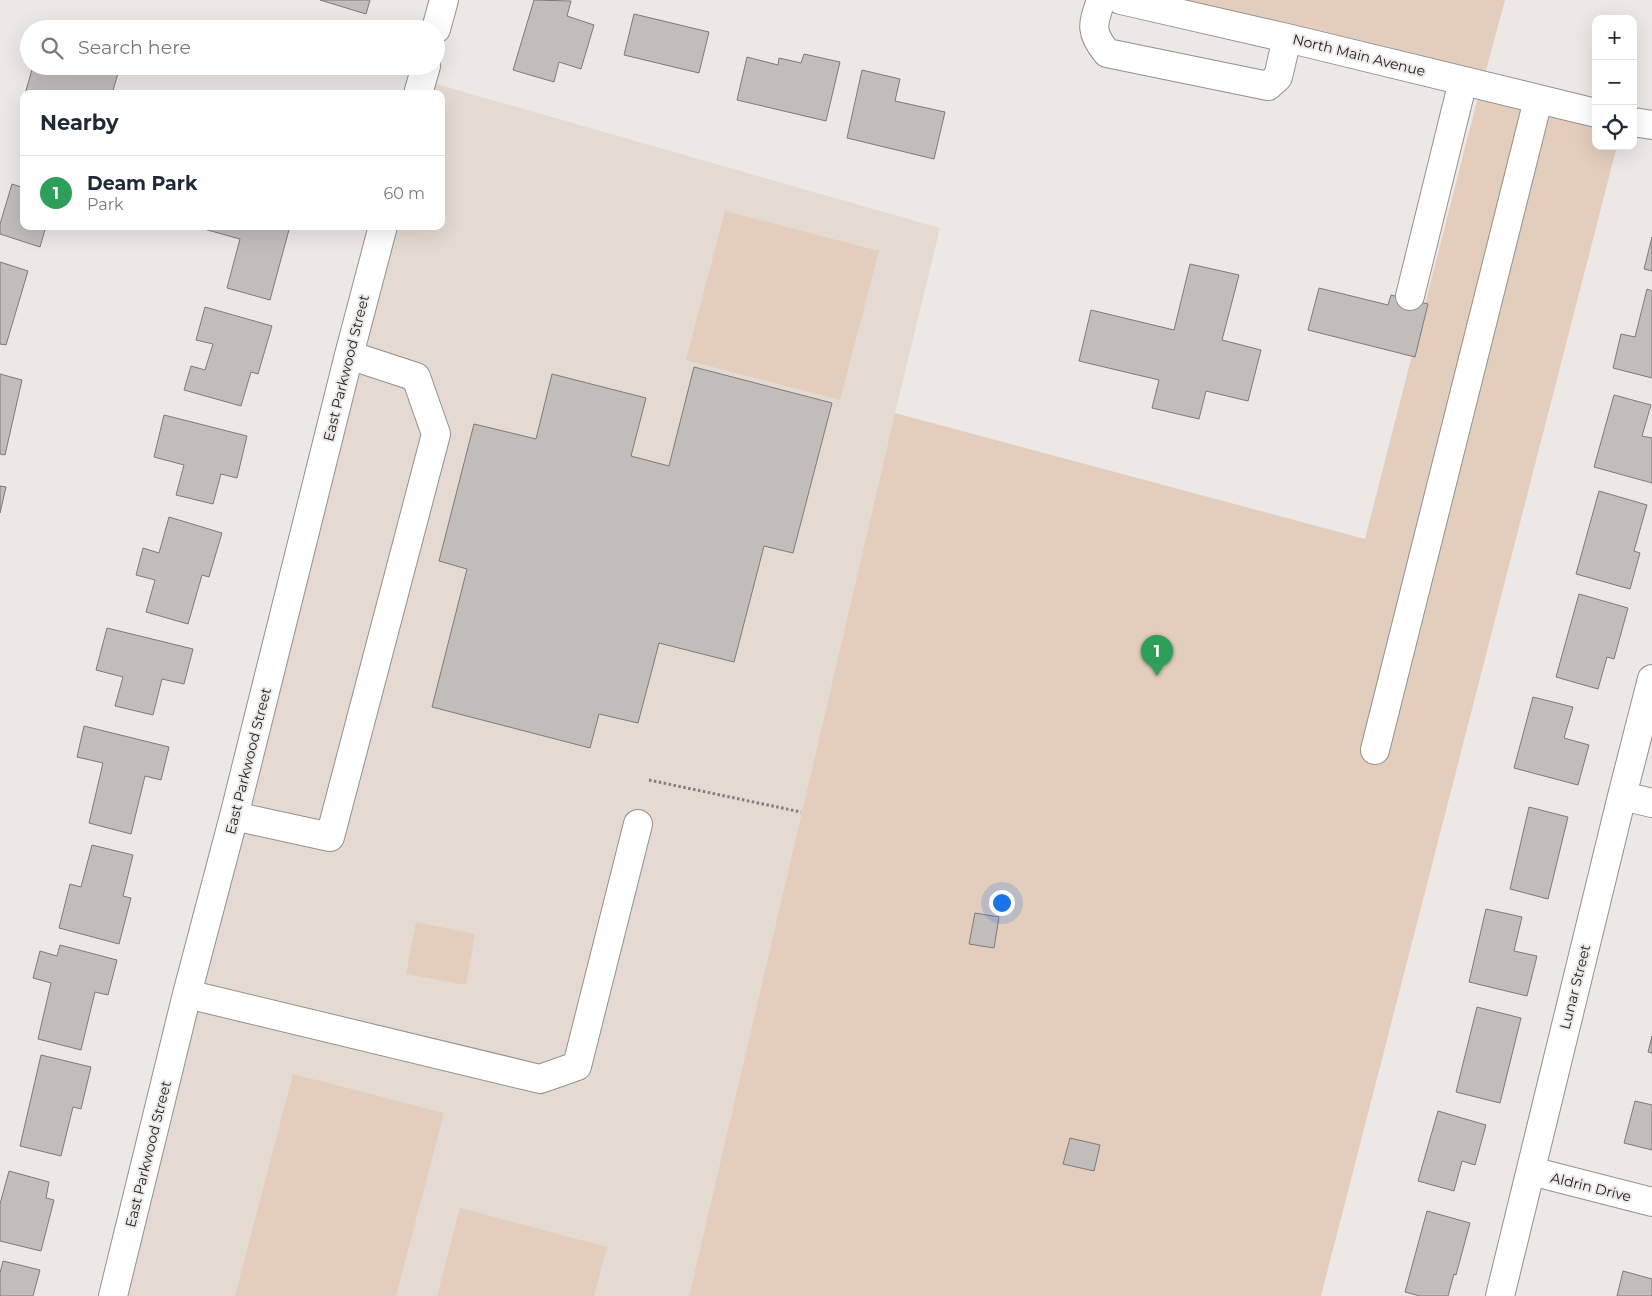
<!DOCTYPE html>
<html lang="en">
<head>
<meta charset="utf-8">
<style>
  body { margin:0; font-family:Montserrat,sans-serif; background:#f6f6f7; color:#1f2937 }
  .controls { position:absolute; right:15px; top:15px; display:grid; overflow:hidden; border-radius:10px; box-shadow:0 5px 20px #0002 }
  .controls button { width:45px; height:45px; display:grid; place-items:center; padding:0; border:0; border-bottom:1px solid #e0e1e3; background:#fff; color:#1f2937; font:25px sans-serif }
  .you { position:absolute; left:1001px; top:902px; width:18px; height:18px; margin:-12px; border:4px solid #fff; border-radius:50%; background:#1a73e8; box-shadow:0 0 0 8px #1a73e833 }
  .badge { display:grid; place-items:center; width:32px; height:32px; border-radius:50%; background:#111827; color:#fff; font-size:16px; font-weight:700 }
  .pin { position:absolute; translate:-50% -41px; filter:drop-shadow(0 1px 2px #0008) }
  .pin::after { content:''; position:absolute; top:26px; width:18px; height:15px; background:inherit; clip-path:polygon(0 0,100% 0,50% 100%) }
  .list { margin:0; padding:0; list-style:none }
  h2 { display:flex; justify-content:space-between; align-items:center; height:65px; margin:0; padding:0 20px; font-size:21px }
  h2 small { font-size:16px; font-weight:400; color:#747a83 }
  .list li { display:grid; grid-template-columns:32px 1fr auto; gap:15px; align-items:center; box-sizing:border-box; height:75px; padding:0 20px; border-top:1px solid #e0e1e3 }
  .list b { display:block; font-size:19px; white-space:nowrap }
  .list p { margin:0; font-size:16px; white-space:nowrap; color:#747a83 }
  .list em { font-size:16px; font-style:normal; color:#747a83 }
  .icon { flex:none; width:28px; height:28px; fill:none; stroke:currentColor; stroke-width:2; stroke-linecap:round; stroke-linejoin:round }
  .map { position:relative; flex:none; width:1652px; height:1296px; overflow:hidden }
  .search { position:absolute; background:#fff; box-shadow:0 5px 20px #0002; left:20px; top:20px; width:425px; height:55px; display:flex; align-items:center; gap:12px; box-sizing:border-box; padding:0 18px; border-radius:28px; color:#747a83; font-size:19px }
  .panel { position:absolute; background:#fff; box-shadow:0 5px 20px #0002; left:20px; top:90px; width:425px; height:140px; border-radius:10px }
  .map>svg:first-child { display:block }
  .built { fill:#e4dad1 }
  .green { fill:#e3cebd }
  .building { fill:#c1bdba; stroke:#7e7a77 }
  .lines { fill:none; stroke-linecap:round; stroke-linejoin:round }
  .minor-casing { stroke:#93908d; stroke-width:30 }
  .path { stroke:#817e7c; stroke-width:3; stroke-dasharray:2.5 2.5; stroke-linecap:butt }
  .minor { stroke:#fff; stroke-width:28 }
  .labels { text-anchor:middle; stroke-width:4; stroke-linejoin:round; paint-order:stroke }
  .street-label { font-size:14px; fill:#1f1e1d; stroke:#ece8e5 }
</style>
</head>
<body>
<div class="map">
<svg width="1652" height="1296" viewBox="0 0 1652 1296">
  <rect width="100%" height="100%" fill="#ece8e5"/>
  <!-- built -->
  <path class="built" d="M 422,80 L 940,228 L 895,413 L 689,1296 L 113,1296 L 383,226 L 441,226 L 441,94 L 418,94 Z"/>
  <!-- green -->
  <path class="green" d="M 1121,0 L 1505,0 L 1482,85 L 1596,113 L 1596,146 L 1617,146 L 1321,1296 L 689,1296 L 895,413 L 1365,539 L 1481,85 Z
    M 725,211 L 879,251 L 840,400 L 686,360 Z
    M 416,922 L 475,934 L 466,985 L 406,974 Z
    M 293,1074 L 444,1113 L 396,1296 L 235,1296 Z
    M 460,1208 L 607,1247 L 594,1296 L 437,1296 Z"/>
  <!-- building -->
  <path class="building" d="M 320,0 L 370,0 L 366,14 Z
    M 534,0 L 571,1 L 567,16 L 594,25 L 581,69 L 559,62 L 554,82 L 513,70 Z
    M 634,14 L 709,32 L 699,73 L 624,55 Z
    M 804,54 L 840,62 L 826,121 L 737,100 L 747,57 L 778,65 L 779,58 L 801,63 Z
    M 33,66 L 120,66 L 112,94 L 25,94 Z
    M 862,70 L 900,79 L 895,101 L 945,112 L 934,159 L 847,138 Z
    M 12,184 L 24,188 L 24,226 L 46,226 L 40,247 L 0,234 L 0,224 Z
    M 205,226 L 290,226 L 270,300 L 227,288 L 240,239 L 204,229 Z
    M 1652,237 L 1652,271 L 1644,269 Z
    M 0,262 L 28,271 L 6,345 L 0,344 Z
    M 1190,264 L 1239,275 L 1222,340 L 1261,350 L 1248,401 L 1206,391 L 1199,419 L 1152,408 L 1159,380 L 1079,361 L 1091,310 L 1174,330 Z
    M 1319,288 L 1388,305 L 1391,295 L 1428,304 L 1415,357 L 1308,330 Z
    M 1647,289 L 1652,291 L 1652,378 L 1613,368 L 1621,334 L 1635,337 Z
    M 205,307 L 272,326 L 258,374 L 251,372 L 241,406 L 184,390 L 191,366 L 205,370 L 213,344 L 196,340 Z
    M 694,367 L 832,403 L 793,553 L 764,546 L 734,662 L 659,643 L 638,723 L 599,714 L 590,748 L 432,707 L 467,569 L 439,561 L 474,424 L 536,439 L 552,374 L 646,398 L 631,456 L 669,466 Z
    M 0,374 L 22,380 L 5,455 L 0,454 Z
    M 1614,395 L 1651,405 L 1642,436 L 1652,438 L 1652,483 L 1594,467 Z
    M 164,415 L 247,436 L 237,478 L 221,474 L 213,504 L 176,495 L 184,465 L 154,457 Z
    M 0,486 L 6,487 L 0,513 Z
    M 1599,491 L 1647,505 L 1634,551 L 1640,553 L 1630,589 L 1576,574 Z
    M 169,517 L 222,533 L 209,577 L 202,575 L 188,624 L 146,612 L 155,580 L 136,575 L 143,548 L 159,553 Z
    M 1579,594 L 1628,608 L 1614,659 L 1607,657 L 1598,689 L 1556,677 Z
    M 107,628 L 193,649 L 184,684 L 162,679 L 153,715 L 115,706 L 123,677 L 96,670 Z
    M 1533,697 L 1573,707 L 1564,738 L 1589,745 L 1578,785 L 1514,768 Z
    M 84,726 L 169,747 L 161,780 L 145,776 L 131,834 L 89,823 L 103,763 L 77,757 Z
    M 1529,807 L 1568,817 L 1548,899 L 1510,889 Z
    M 92,845 L 133,855 L 123,896 L 131,898 L 119,944 L 59,928 L 70,884 L 81,887 Z
    M 1486,909 L 1522,917 L 1514,951 L 1537,956 L 1527,996 L 1469,982 Z
    M 975,913 L 999,917 L 994,948 L 969,944 Z
    M 60,945 L 117,960 L 108,995 L 95,992 L 81,1050 L 38,1039 L 51,983 L 33,978 L 40,951 L 57,956 Z
    M 1477,1007 L 1521,1018 L 1500,1103 L 1456,1092 Z
    M 1652,1036 L 1652,1053 L 1648,1052 Z
    M 41,1055 L 91,1067 L 81,1109 L 73,1107 L 61,1156 L 20,1146 Z
    M 1635,1101 L 1652,1105 L 1652,1150 L 1624,1143 Z
    M 1438,1111 L 1486,1125 L 1475,1165 L 1462,1161 L 1454,1191 L 1418,1181 Z
    M 1070,1138 L 1100,1145 L 1094,1171 L 1063,1164 Z
    M 9,1171 L 49,1182 L 46,1198 L 54,1200 L 41,1251 L 0,1241 L 0,1204 Z
    M 1427,1211 L 1470,1223 L 1456,1275 L 1454,1274 L 1448,1296 L 1420,1296 L 1405,1292 Z
    M 3,1261 L 40,1270 L 33,1296 L 0,1296 L 0,1273 Z
    M 1623,1271 L 1652,1279 L 1652,1296 L 1617,1296 Z"/>
  <g class="lines">
    <!-- minor casing -->
    <g class="minor-casing">
      <path id="minor" d="M 1101,0 C 1093,24 1089,31 1107,53 L 1268,86 L 1278,77 L 1287,38
        M 1121,0 L 1287,38 L 1596,113
        M 436,29 L 444,0
        M 418,94 L 426,66
        M 1633,122 L 1652,125
        M 1410,296 L 1463,81
        M 1375,750 L 1538,100
        M 1622,796 L 1652,803
        M 234,816 L 330,837 L 436,434 L 416,377 L 349,355
        M 187,994 L 540,1079 L 577,1066 L 638,824
        M 1531,1171 L 1652,1202
        M 113,1296 L 187,994 L 234,816 L 349,355 L 383,226
        M 1500,1296 L 1622,796 L 1652,679"/>
    </g>
    <!-- path -->
    <path class="path" d="M 649,780 L 801,812"/>
    <!-- minor -->
    <use href="#minor" class="minor"/>
  </g>
  <g class="labels">
    <!-- street labels -->
    <g class="street-label">
      <text transform="translate(1359 55) rotate(14)" y="5">North Main Avenue</text>
      <text transform="translate(346 368) rotate(-76)" y="5">East Parkwood Street</text>
      <text transform="translate(248 761) rotate(-76)" y="5">East Parkwood Street</text>
      <text transform="translate(1575 987) rotate(-76)" y="5">Lunar Street</text>
      <text transform="translate(148 1154) rotate(-76)" y="5">East Parkwood Street</text>
      <text transform="translate(1591 1187) rotate(14)" y="5">Aldrin Drive</text>
    </g>
  </g>
</svg>
<div class="controls">
<button>+</button>
<button>−</button>
<button><svg class="icon" aria-label="locate" viewBox="0 0 24 24"><circle cx="12" cy="12" r="6"/><path d="M12 2v4M12 18v4M2 12h4M18 12h4"/></svg></button>
</div>
<div class="you"></div>
<div class="pin badge" style="left:1157px;top:676px;background:#2e9e5b">1</div>
<div class="search"><svg class="icon" aria-label="search" viewBox="0 0 24 24"><circle cx="10" cy="10" r="6"/><path d="M15 15l6 6"/></svg>Search here</div>
<section class="panel">
<h2>Nearby<small></small></h2>
<ul class="list">
<li><span class="badge" style="background:#2e9e5b">1</span><div><b>Deam Park</b><p>Park</p></div><em>60 m</em></li>
</ul>
</section>
</div>
</body>
</html>
